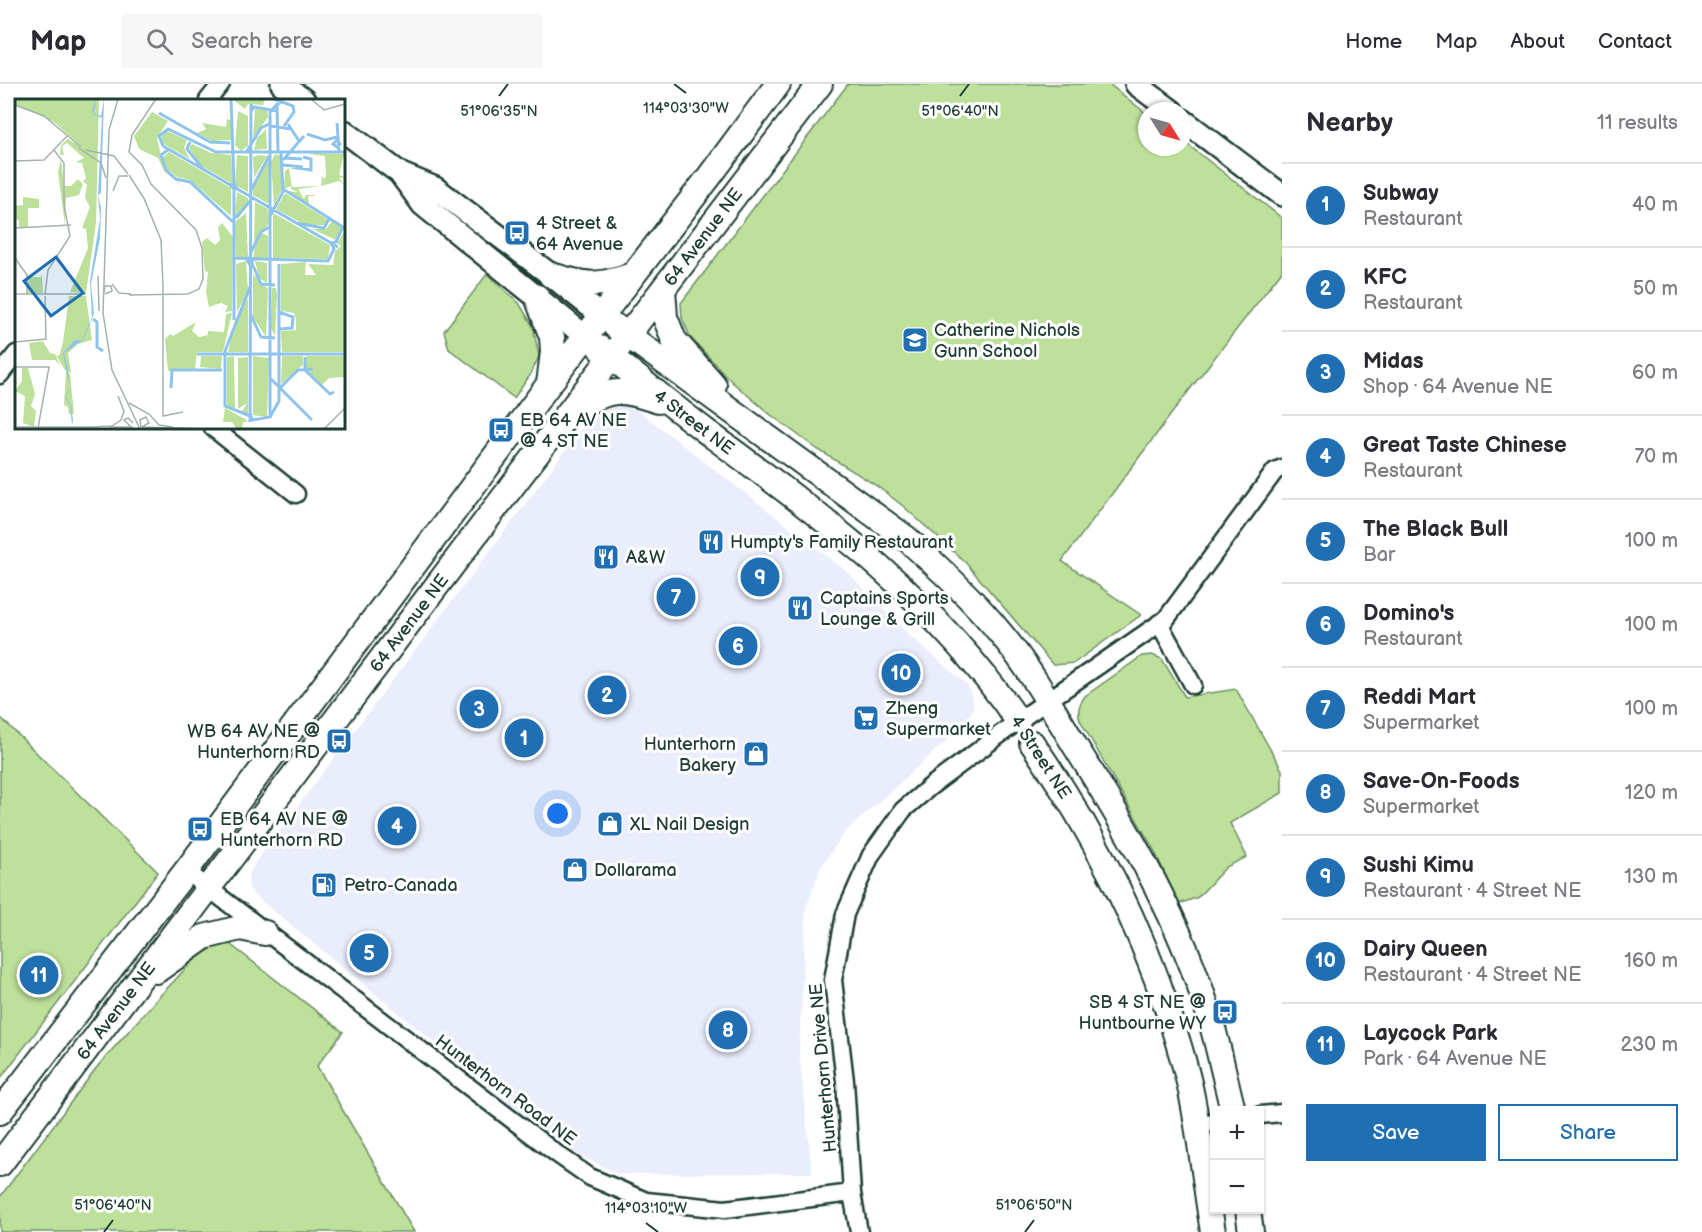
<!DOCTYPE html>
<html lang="en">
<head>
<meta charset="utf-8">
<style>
  body { margin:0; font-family:"Balsamiq Sans",sans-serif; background:#f7f7f7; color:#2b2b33 }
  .controls { position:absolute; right:18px; bottom:18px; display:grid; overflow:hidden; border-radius:0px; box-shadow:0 2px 4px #0004 }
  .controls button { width:54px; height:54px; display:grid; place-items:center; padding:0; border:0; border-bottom:2px solid #e1e1e2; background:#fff; color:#2b2b33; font:30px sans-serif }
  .compass { position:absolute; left:1138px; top:18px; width:54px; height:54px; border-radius:50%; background:#fff; box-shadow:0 2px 4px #0004; rotate:127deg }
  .you { position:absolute; left:558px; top:730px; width:21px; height:21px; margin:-15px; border:4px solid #fff; border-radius:50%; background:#1a73e8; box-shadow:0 0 0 9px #1a73e833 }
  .badge { display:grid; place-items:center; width:39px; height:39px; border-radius:50%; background:#1f6fb2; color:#fff; font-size:20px; font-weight:700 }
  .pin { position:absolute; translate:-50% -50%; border:3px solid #fff; box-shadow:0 2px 6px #0006 }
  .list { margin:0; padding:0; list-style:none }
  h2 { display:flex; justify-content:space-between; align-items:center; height:78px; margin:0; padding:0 24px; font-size:26px }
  h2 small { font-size:20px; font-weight:400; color:#7c7c81 }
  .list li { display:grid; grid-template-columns:39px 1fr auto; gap:18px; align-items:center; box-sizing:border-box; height:84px; padding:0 24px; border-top:2px solid #e1e1e2 }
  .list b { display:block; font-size:22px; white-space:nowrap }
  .list p { margin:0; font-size:20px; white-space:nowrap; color:#7c7c81 }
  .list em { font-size:20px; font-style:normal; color:#7c7c81 }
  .actions { display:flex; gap:12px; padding:18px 24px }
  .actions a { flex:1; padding:14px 0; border:2px solid #1f6fb2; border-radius:0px; text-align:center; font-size:21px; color:#1f6fb2 }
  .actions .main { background:#1f6fb2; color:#fff }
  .icon { flex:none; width:33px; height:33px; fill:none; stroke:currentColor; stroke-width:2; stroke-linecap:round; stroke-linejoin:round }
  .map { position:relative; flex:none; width:1282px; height:1148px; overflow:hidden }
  header { display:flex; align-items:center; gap:36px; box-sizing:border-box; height:84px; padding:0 30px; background:#fff; border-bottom:2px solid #e1e1e2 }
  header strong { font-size:28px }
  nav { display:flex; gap:33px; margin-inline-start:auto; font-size:21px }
  .search { width:420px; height:54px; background:#f7f7f7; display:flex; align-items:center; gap:15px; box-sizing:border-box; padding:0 21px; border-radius:0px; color:#7c7c81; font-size:22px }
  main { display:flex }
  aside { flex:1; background:#fff }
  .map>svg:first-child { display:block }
  .built { fill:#eaedfb }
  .green { fill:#bde09a; stroke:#6e8e67; stroke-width:1.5 }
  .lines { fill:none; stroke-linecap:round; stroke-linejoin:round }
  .minor-casing { stroke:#1f3d34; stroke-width:21 }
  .tertiary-casing { stroke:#1f3d34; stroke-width:26 }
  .secondary-casing { stroke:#1f3d34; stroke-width:28 }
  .minor { stroke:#fff; stroke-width:16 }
  .tertiary { stroke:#fff; stroke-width:21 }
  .secondary { stroke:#fff; stroke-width:24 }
  .ticks { fill:none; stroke:#1f3d34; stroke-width:2 }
  .labels { text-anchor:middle; stroke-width:6; stroke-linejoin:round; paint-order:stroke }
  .poi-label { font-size:18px; fill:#1f3d34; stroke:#fff; text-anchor:start }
  .street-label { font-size:18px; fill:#1f3d34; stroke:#fff }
  .inset-river { fill:none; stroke:#8ec4ec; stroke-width:3 }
  .inset-road { fill:none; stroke:#a5b1ae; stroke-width:1.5 }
  .view { fill:#1f6fb2; fill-opacity:0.15; stroke:#1f6fb2; stroke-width:3 }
  .inset-edge { fill:none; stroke:#1f3d34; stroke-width:3 }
  .ticks-label { font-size:15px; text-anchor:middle; fill:#1f3d34; stroke:#fff; stroke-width:6; stroke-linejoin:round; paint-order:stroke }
</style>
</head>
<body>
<header>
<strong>Map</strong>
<div class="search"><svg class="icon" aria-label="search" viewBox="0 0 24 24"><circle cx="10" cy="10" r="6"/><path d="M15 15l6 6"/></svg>Search here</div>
<nav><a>Home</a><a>Map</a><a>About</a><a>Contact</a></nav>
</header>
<main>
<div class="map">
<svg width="1282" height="1148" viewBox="0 0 1282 1148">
  <rect width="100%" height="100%" fill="#fff"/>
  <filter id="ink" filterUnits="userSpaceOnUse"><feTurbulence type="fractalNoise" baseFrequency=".0167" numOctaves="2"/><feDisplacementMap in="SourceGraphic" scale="12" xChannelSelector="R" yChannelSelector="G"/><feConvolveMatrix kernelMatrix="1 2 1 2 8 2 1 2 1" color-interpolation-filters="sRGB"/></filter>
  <g filter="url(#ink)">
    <!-- built -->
    <path class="built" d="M 623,321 L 637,326 L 845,486 L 910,552 L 968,602 L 974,622 L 964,641 L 845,748 L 821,783 L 806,824 L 799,967 L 812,1089 L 617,1090 L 563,1063 L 253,810 L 248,801 L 249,791 L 255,779 L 587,338 L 604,325 Z"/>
    <!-- green -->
    <path class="green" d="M 848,0 L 1109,0 L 1147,30 L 1147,63 L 1183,63 L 1183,57 L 1282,134 L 1282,187 L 1184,313 L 1062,477 L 1141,531 L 1074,579 L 1053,581 L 965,478 L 903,422 L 877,402 L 817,365 L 771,331 L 732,298 L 690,253 L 682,234 L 681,219 Z
      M 487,190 L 519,219 L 533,242 L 539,272 L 531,290 L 514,314 L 449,265 L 444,247 Z
      M 1152,571 L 1162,575 L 1185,613 L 1236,605 L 1282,686 L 1282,709 L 1230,739 L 1247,773 L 1226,783 L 1198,813 L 1179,820 L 1154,766 L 1080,636 C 1077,626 1079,621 1085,612 L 1142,572 Z
      M 0,633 L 158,788 L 0,995 Z
      M 226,857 L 343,948 L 317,982 L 414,1148 L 0,1148 L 0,1113 L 97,983 L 156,916 L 191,879 L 201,870 Z"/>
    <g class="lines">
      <!-- minor casing -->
      <g class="minor-casing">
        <path id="minor" d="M 208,16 L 221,0
          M 0,291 L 16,270
          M 213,344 L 296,410
          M 1159,539 L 1193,601
          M 186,787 L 557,1070 L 590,1093 L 646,1117 L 725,1125 L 852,1109
          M 1260,1031 L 1282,1029
          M 1196,1041 L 1214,1038
          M 859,1148 L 852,1109 L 845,997 L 833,896 L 845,830 L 871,771 L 903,726 L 931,702 L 1018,637 L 1166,535 L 1275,387 L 1282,384"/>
      </g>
      <!-- tertiary casing -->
      <g class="tertiary-casing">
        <path id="tertiary" d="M 282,0 L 304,16
          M 1136,0 L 1172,27
          M 1183,36 L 1282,111
          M 344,47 L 401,90 L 435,104 L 551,191 L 602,232
          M 401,91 L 423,121 L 586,253"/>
      </g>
      <!-- secondary casing -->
      <g class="secondary-casing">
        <path id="secondary" d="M 551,191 C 587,202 597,203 633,191
          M 663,205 L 665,233 L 674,256 L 714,301
          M 537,213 L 552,253 L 553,268 L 549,300
          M 615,242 L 906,454 C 939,484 974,516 1002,551 C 1031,586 1053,626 1077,665 C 1130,750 1181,837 1210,934 C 1219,964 1225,996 1233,1026
          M 600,264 C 636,292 671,321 707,348 C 825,435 934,514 1018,637
          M 575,324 C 613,305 617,303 658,317
          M 1032,659 C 1090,742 1137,834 1169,930 C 1178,958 1188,988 1193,1018 C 1201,1061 1206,1105 1213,1148
          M 156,887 L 204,853 L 240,844 L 265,849
          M 0,1028 L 186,787 L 549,300 L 709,93 L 778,0
          M 0,1080 L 494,426 L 820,0
          M 1248,1126 L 1251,1148"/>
      </g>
      <!-- minor -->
      <use href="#minor" class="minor"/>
      <!-- tertiary -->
      <use href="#tertiary" class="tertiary"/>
      <!-- secondary -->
      <use href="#secondary" class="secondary"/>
    </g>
  </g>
  <!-- ticks -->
  <path class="ticks" d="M 674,0 L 686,9M 499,12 L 508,0M 960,12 L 969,0M 646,1139 L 658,1148M 104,1148 L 113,1136M 1025,1148 L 1034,1136"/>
  <!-- icons -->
  <defs>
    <g id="bus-square" transform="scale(1.35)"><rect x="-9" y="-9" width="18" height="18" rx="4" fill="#1f6fb2" stroke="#fff"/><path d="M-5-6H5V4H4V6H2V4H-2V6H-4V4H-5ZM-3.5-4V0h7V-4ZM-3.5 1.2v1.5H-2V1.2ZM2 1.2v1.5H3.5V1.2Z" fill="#fff"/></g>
    <g id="school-square" transform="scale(1.35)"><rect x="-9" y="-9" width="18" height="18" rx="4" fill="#1f6fb2" stroke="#fff"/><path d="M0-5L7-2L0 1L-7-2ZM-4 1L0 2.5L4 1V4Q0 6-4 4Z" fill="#fff"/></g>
    <g id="restaurant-square" transform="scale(1.35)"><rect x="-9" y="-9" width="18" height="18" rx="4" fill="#1f6fb2" stroke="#fff"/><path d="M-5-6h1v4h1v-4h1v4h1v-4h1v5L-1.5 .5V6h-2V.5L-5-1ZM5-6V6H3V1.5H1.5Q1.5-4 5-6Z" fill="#fff"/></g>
    <g id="supermarket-square" transform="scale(1.35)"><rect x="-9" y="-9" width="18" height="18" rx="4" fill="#1f6fb2" stroke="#fff"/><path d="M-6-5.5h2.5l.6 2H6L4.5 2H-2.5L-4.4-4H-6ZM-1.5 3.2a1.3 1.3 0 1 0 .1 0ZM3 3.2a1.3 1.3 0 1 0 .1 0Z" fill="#fff"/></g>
    <g id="shop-square" transform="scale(1.35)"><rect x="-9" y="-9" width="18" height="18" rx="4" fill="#1f6fb2" stroke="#fff"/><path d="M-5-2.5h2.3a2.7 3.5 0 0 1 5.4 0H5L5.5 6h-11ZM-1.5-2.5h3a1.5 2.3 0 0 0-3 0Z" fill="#fff"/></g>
    <g id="fuel-square" transform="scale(1.35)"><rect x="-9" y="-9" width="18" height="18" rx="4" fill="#1f6fb2" stroke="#fff"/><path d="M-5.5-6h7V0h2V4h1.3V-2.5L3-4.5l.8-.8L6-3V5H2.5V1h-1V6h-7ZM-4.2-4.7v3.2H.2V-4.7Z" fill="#fff"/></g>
  </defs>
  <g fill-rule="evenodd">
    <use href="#bus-square" x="517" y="149"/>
    <use href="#school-square" x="915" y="256"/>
    <use href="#bus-square" x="501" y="346"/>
    <use href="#restaurant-square" x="711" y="458"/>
    <use href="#restaurant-square" x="606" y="473"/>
    <use href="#restaurant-square" x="800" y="524"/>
    <use href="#supermarket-square" x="866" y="634"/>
    <use href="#bus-square" x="339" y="657"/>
    <use href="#shop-square" x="756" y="670"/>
    <use href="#shop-square" x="610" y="740"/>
    <use href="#bus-square" x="200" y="745"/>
    <use href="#shop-square" x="575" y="786"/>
    <use href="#fuel-square" x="324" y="801"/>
    <use href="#bus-square" x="1225" y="928"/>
  </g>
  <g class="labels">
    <!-- poi labels -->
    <g class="poi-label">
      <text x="536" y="145">4 Street &amp;<tspan x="536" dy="21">64 Avenue</tspan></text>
      <text x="934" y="252">Catherine Nichols<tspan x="934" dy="21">Gunn School</tspan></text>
      <text x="520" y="342">EB 64 AV NE<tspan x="520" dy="21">@ 4 ST NE</tspan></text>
      <text x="730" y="464">Humpty's Family Restaurant</text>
      <text x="626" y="479">A&amp;W</text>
      <text x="820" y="520">Captains Sports<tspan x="820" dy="21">Lounge &amp; Grill</tspan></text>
      <text x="886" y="630">Zheng<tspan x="886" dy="21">Supermarket</tspan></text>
      <text x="320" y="653" text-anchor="end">WB 64 AV NE @<tspan x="320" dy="21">Hunterhorn RD</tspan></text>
      <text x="736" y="666" text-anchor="end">Hunterhorn<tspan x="736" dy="21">Bakery</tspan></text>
      <text x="220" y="741">EB 64 AV NE @<tspan x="220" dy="21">Hunterhorn RD</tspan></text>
      <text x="630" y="746">XL Nail Design</text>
      <text x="594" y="792">Dollarama</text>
      <text x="344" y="807">Petro-Canada</text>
      <text x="1206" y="924" text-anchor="end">SB 4 ST NE @<tspan x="1206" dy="21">Huntbourne WY</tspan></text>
    </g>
    <!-- street labels -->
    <g class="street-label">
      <text transform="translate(703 153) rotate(-53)" y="6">64 Avenue NE</text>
      <text transform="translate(694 338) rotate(37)" y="6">4 Street NE</text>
      <text transform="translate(409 539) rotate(-53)" y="6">64 Avenue NE</text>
      <text transform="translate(1041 673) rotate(57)" y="6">4 Street NE</text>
      <text transform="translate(116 927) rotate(-53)" y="6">64 Avenue NE</text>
      <text transform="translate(823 984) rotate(-95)" y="6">Hunterhorn Drive NE</text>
      <text transform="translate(506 1006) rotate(37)" y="6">Hunterhorn Road NE</text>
    </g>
  </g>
  <!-- overview -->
  <g transform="translate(15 15)">
    <rect width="330" height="330" fill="#fff"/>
    <path d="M 0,0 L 84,0 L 81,124 L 71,194 L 55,193 L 73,149 L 71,130 L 67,129 L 75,108 L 70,99 L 72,85 L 68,83 L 71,79 L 67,64 L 61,63 L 69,59 L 52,44 L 47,47 L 49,56 L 45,56 L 46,46 L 53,40 L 68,49 L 39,23 L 0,5 ZM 217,0 L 250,0 L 248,6 L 233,5 L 230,10 ZM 240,10 L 252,11 L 253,18 L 238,39 ZM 223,12 L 233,17 L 233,47 L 226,52 L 220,46 ZM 137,13 L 153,22 L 142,39 L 149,70 L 171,90 L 149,72 L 143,59 L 124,50 L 119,37 ZM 212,20 L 218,22 L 216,41 L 197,42 L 182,34 L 191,30 L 187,24 L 211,28 ZM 251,30 L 252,50 L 239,51 L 242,39 ZM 152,32 L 172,41 L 169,49 L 175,60 L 147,44 L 146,36 ZM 177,45 L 196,54 L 216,56 L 218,85 L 185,66 L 174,49 ZM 154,53 L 216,89 L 216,117 L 175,81 L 162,78 L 152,70 L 148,58 ZM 303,54 L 329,55 L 324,76 L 330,78 L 324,79 L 330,86 L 324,82 L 306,87 L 307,77 L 309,80 L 311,77 L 310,57 L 293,55 ZM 260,55 L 266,57 L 267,91 L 259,106 L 256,63 ZM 222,56 L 233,57 L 233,93 L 220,86 ZM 243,56 L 252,57 L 239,79 L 238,58 ZM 46,60 L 49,87 L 56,87 L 63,80 L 68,85 L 64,96 L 51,99 L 50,126 L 43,73 ZM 254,60 L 254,103 L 252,104 L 238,96 L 238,89 ZM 274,69 L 277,88 L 305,87 L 283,90 L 289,100 L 291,96 L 299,96 L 300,97 L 293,97 L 294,105 L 270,92 L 283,93 L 276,90 L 276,87 L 269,90 L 270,72 ZM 222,93 L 233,99 L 233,106 L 220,119 ZM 270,94 L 312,120 L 311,126 L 290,126 L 261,110 ZM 8,98 L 24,100 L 24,109 L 13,109 L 13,128 L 4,128 L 4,121 L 0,120 L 0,107 L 8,106 ZM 240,103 L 253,110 L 254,124 L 239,143 ZM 231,114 L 233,158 L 226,160 L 221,157 L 220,129 L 221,122 ZM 258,114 L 315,146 L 313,160 L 258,159 ZM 317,122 L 327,129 L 321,141 L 297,130 L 311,130 ZM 207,124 L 218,138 L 217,212 L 210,213 L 213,207 L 206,204 L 194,208 L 191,193 L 193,173 L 190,172 L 187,143 L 192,139 L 200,146 L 205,141 L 203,128 ZM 330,132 L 330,253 L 267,253 L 266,232 L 281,231 L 281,220 L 279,214 L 266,212 L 266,165 L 291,163 L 290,176 L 301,176 L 293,165 L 318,166 L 320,152 L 326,147 L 322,144 ZM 247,134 L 253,137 L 253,159 L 238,160 L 240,146 ZM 231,162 L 233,192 L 222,213 L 221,165 ZM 240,162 L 252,164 L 252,184 L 244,179 ZM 27,175 L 28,194 L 13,194 L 13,178 L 26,178 ZM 238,175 L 253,190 L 251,238 L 238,218 ZM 257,189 L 261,189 L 262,196 L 260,237 L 256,229 ZM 54,197 L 71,197 L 77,241 L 63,245 L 53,254 L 56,274 L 50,271 L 41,256 L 44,257 L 48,243 ZM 233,199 L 233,253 L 213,253 L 220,221 ZM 217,214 L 208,253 L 182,253 L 180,270 L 153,272 L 150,240 L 155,235 L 158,237 L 181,223 L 177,232 L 184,238 L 193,236 L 193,232 L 209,233 L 211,215 ZM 28,242 L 35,254 L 40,255 L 45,266 L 40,261 L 17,261 L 14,244 ZM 207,257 L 206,270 L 185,268 L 186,257 ZM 219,257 L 220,310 L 226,314 L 232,304 L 223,310 L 223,259 L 233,258 L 233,316 L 232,317 L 212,306 L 212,258 ZM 238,257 L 254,259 L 252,318 L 238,316 ZM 267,257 L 288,257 L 288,266 L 266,285 ZM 291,257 L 330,257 L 330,278 L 314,279 L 307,286 L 293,272 L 299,269 L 291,269 ZM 7,269 L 13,269 L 20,295 L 16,307 L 21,312 L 19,328 L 8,324 L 10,297 L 0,292 L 7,282 ZM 51,272 L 55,275 L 59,315 L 54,315 L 53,308 L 49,306 ZM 210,309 L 230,320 L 233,323 L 228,323 L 227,329 L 231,330 L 215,330 L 221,329 L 217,323 L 208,323 Z" fill="#bde09a"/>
    <path d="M 81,0 L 80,9 L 78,14 L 86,17 L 89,0 L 86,94 L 83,96 L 86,108 L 85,139 L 76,185 L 79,215 L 68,241 L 49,254 L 53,270 L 55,290 L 51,298 L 56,306 L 58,321 L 57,326 L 55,306 L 50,298 L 55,289 L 48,254 L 60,241 L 67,241 L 77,218 L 75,182 L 85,120 L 83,96 L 87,19 L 78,15 L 77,12 Z" fill="#8ec4ec"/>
    <path class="inset-river" d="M 216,0 L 219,85 L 223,91M 259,0 L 278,7 L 279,13 L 269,27M 236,12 L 239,8 L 262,12M 144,14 L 195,43 L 215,44M 322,24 L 324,52M 273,25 L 284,42M 256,27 L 275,30M 292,35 L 310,41 L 322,38M 322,41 L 325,45 L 322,48 L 318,45 ZM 175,43 L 172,50 L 188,70M 148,47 L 144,37 L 153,30 L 201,53 L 330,53M 148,47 L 323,148M 154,50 L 146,56 L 151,71 L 161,80 L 175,83 L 218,123M 232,52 L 246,29 L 254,25M 263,53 L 262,6 L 266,3M 269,59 L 287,60M 268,61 L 289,37M 268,66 L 288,68M 276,68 L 296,71 L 296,60 L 288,58M 235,93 L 254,57M 255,117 L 268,93 L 266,54M 221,119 L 235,102M 281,124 L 309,129 L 314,120M 235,155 L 246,133 L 254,128M 235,158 L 238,161 L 235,166 L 232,161 ZM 219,159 L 313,162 L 319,150 L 316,144 L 321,143 L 328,128 L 268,90M 235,160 L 246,185 L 260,186M 264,213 L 278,218 L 277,229 L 265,230M 235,214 L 246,238 L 260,239M 78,220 L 82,223 L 82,248 L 88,252M 219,221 L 219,90 L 215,86 L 219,85M 182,255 L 330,255M 290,258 L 290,271 L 315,295 L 319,293M 255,279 L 297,321M 266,288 L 283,271 L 298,270M 156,289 L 157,271 L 207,271M 235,313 L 237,321 L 255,318 L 255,13 L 263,4M 235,317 L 210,307 L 210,252 L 235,188M 255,318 L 264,302 L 264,165M 235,323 L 236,5"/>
    <path class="inset-road" d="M 103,0 L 94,31 L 88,214 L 97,271 L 125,330M 296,0 L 309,11 L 330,5M 0,6 L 29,17 L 66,48M 64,49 L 86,64 L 91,79M 71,51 L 99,57 L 113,75M 0,62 L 29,61 L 53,36M 114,76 L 128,98M 98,92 L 104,77 L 113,77M 128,97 L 146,141 L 148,187M 0,129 L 56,126M 0,159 L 12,176 L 12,195M 83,177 L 84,212M 97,185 L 104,194 L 116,195M 148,186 L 148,317 L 168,313M 89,194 L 90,187 L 96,187 L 97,192 L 90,195M 0,195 L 71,195M 30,196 L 33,171 L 55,137 L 49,106 L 49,64 L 39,51M 114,196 L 173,195 L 184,190 L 188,180 L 187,149 L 181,131 L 136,85 L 127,66 L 114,53 L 117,36 L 141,0M 0,243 L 31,240 L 30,197M 0,268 L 34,268 L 23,329M 114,304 L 134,315 L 144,326 L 158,328M 0,328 L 79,328M 76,328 L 97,327 L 106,321 L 109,312 L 103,297M 95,328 L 118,328M 116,328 L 109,321 L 113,319 L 118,324M 126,328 L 125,321 L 131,318 L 134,324 L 127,328M 128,328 L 190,330M 309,330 L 330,309"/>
    <path class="view" d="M 41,158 L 68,194 L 36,217 L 9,182 Z"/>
    <rect width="330" height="330" class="inset-edge"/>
  </g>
  <g class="ticks-label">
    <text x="686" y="29">114°03'30"W</text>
    <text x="499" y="32">51°06'35"N</text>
    <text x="960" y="32">51°06'40"N</text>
    <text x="113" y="1126">51°06'40"N</text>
    <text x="1034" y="1126">51°06'50"N</text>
    <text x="646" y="1129">114°03'10"W</text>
  </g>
</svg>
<div class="controls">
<button>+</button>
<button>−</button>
</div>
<svg class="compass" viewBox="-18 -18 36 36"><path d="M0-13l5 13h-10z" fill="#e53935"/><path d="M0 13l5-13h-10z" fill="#7c7c81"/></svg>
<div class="you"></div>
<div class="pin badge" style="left:524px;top:654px">1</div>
<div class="pin badge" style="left:607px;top:611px">2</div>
<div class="pin badge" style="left:479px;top:625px">3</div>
<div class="pin badge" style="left:397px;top:742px">4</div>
<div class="pin badge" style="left:369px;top:869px">5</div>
<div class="pin badge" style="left:738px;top:562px">6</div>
<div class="pin badge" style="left:676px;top:513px">7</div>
<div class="pin badge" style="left:728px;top:946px">8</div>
<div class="pin badge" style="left:760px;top:493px">9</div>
<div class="pin badge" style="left:901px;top:589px">10</div>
<div class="pin badge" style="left:39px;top:891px">11</div>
</div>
<aside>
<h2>Nearby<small>11 results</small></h2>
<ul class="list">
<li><span class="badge">1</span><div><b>Subway</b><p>Restaurant</p></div><em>40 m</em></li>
<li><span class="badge">2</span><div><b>KFC</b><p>Restaurant</p></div><em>50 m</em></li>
<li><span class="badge">3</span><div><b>Midas</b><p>Shop · 64 Avenue NE</p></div><em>60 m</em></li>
<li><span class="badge">4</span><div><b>Great Taste Chinese</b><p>Restaurant</p></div><em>70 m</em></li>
<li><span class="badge">5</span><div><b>The Black Bull</b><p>Bar</p></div><em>100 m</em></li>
<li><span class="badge">6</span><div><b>Domino's</b><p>Restaurant</p></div><em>100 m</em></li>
<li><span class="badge">7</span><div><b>Reddi Mart</b><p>Supermarket</p></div><em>100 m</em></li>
<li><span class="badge">8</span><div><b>Save-On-Foods</b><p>Supermarket</p></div><em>120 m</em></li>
<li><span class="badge">9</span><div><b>Sushi Kimu</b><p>Restaurant · 4 Street NE</p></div><em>130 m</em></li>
<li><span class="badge">10</span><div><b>Dairy Queen</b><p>Restaurant · 4 Street NE</p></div><em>160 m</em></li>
<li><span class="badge">11</span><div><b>Laycock Park</b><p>Park · 64 Avenue NE</p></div><em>230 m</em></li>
</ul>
<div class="actions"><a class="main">Save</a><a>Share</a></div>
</aside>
</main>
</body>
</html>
